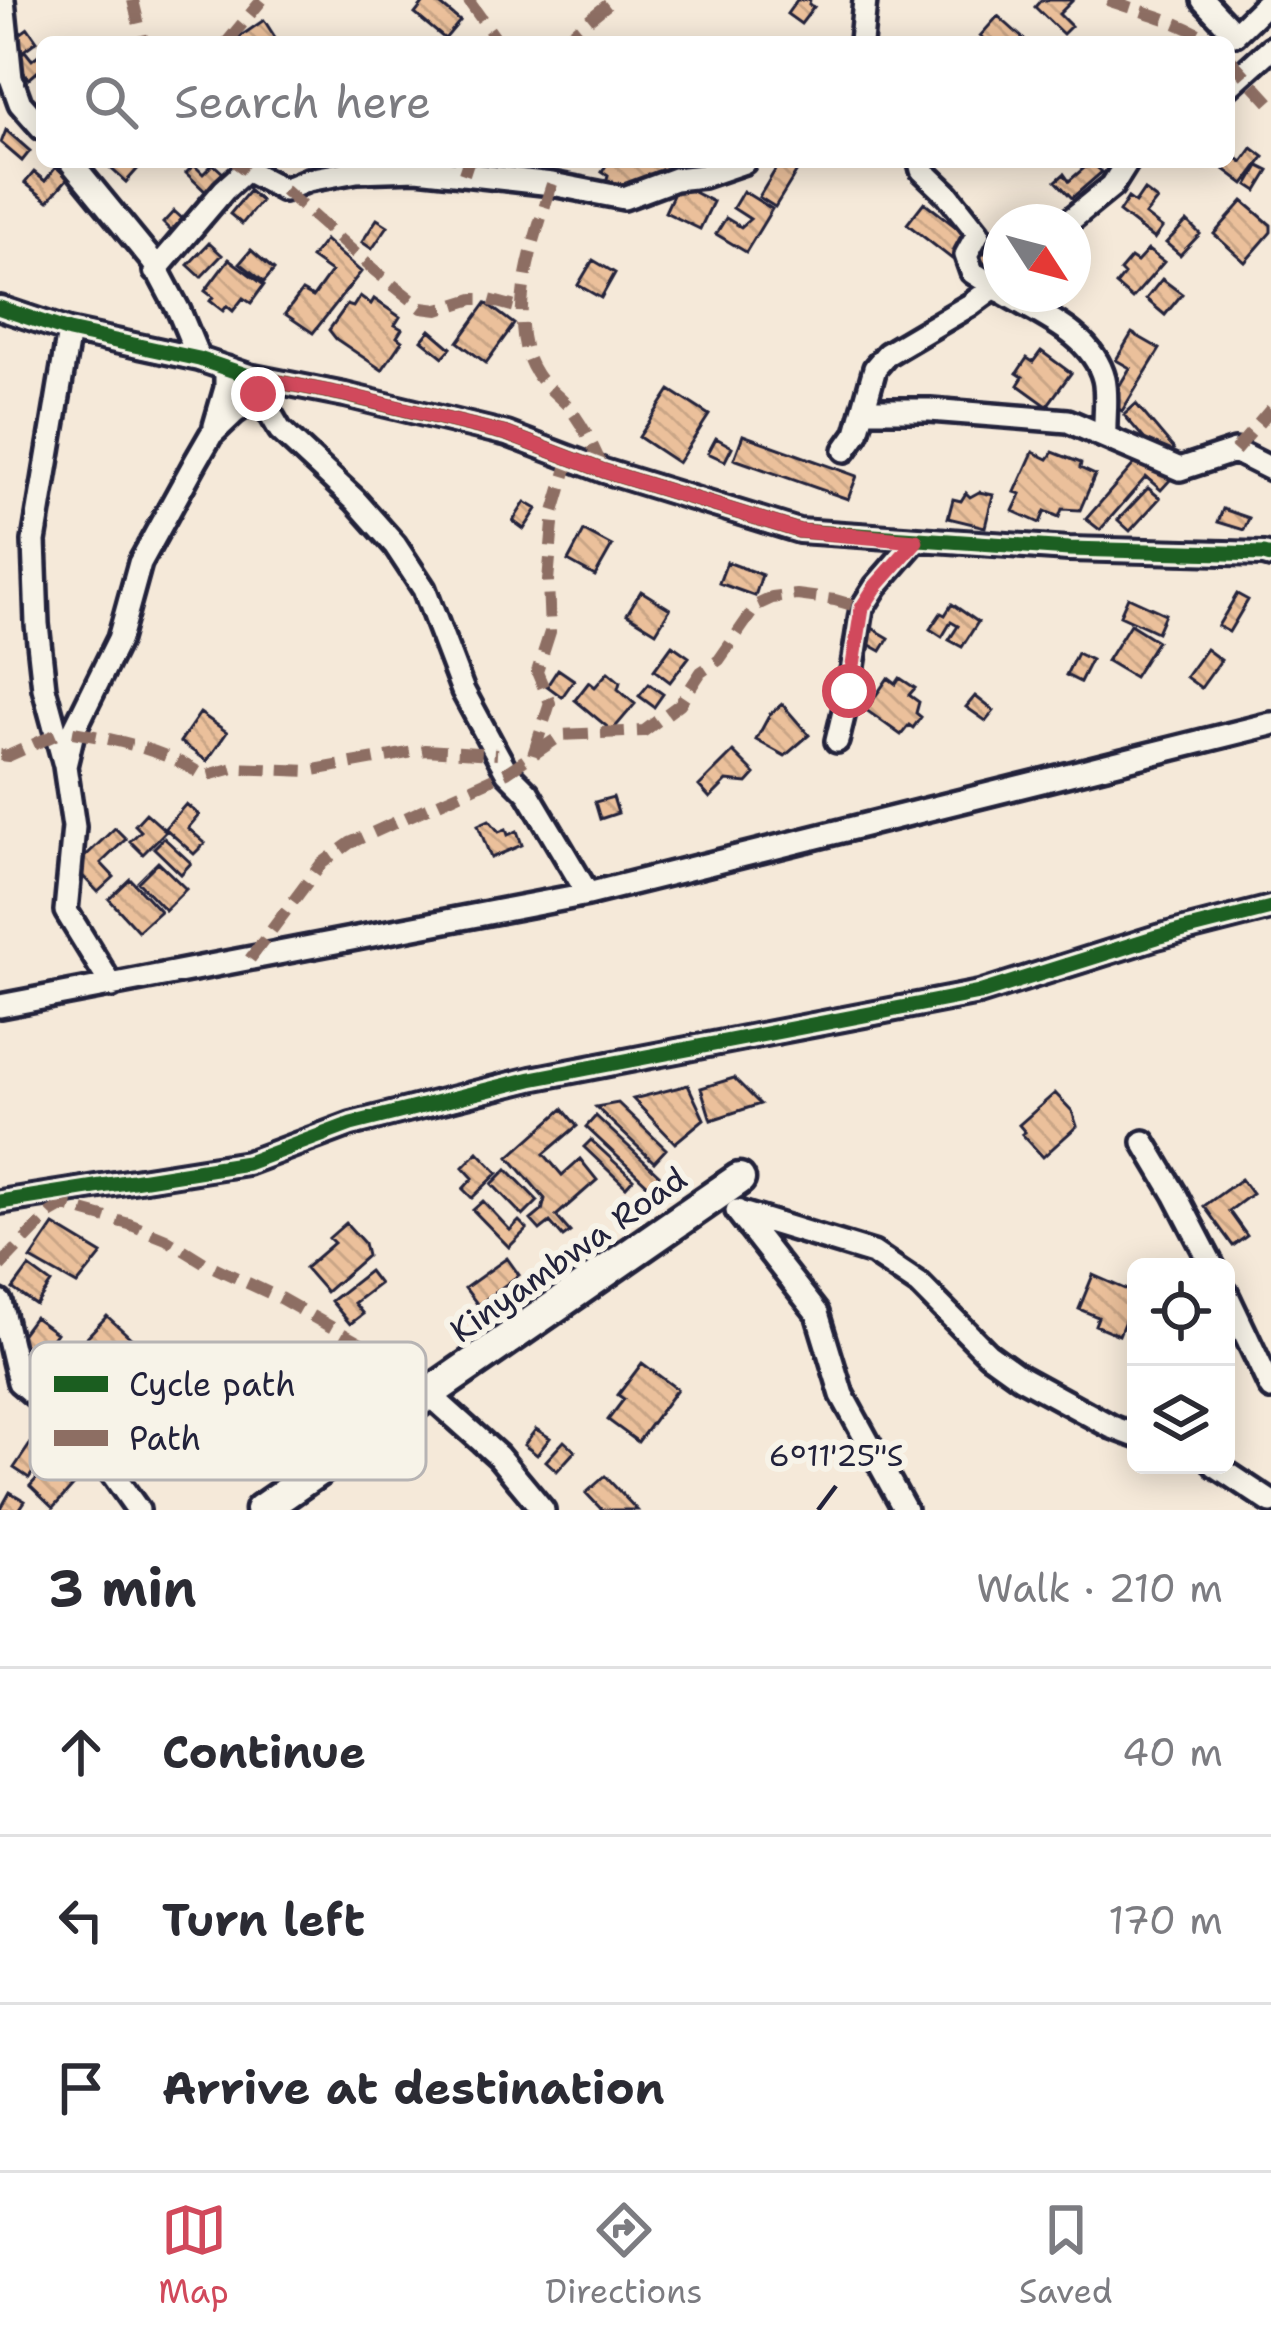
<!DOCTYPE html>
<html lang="en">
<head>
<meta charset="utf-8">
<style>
  body { margin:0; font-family:"Shantell Sans",sans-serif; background:#f7f7f7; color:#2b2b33 }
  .controls { position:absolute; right:36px; bottom:36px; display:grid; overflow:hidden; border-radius:18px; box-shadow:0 6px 30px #0003 }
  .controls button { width:108px; height:108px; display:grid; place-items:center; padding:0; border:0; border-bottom:3px solid #e1e1e2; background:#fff; color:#2b2b33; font:60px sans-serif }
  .compass { position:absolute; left:983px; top:204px; width:108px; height:108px; border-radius:50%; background:#fff; box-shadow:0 6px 30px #0003; rotate:126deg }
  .stop { position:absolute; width:36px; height:36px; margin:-27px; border:9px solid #d1495b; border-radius:50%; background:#fff }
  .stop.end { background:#d1495b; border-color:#fff; box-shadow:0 3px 12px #0008 }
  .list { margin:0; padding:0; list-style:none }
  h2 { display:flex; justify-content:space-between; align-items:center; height:156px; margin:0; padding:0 48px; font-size:51px }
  h2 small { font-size:39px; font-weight:400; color:#7c7c81 }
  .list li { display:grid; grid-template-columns:78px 1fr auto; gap:36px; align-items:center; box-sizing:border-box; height:168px; padding:0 48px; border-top:3px solid #e1e1e2 }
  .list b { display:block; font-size:45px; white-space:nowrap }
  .list em { font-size:39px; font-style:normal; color:#7c7c81 }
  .icon { flex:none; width:66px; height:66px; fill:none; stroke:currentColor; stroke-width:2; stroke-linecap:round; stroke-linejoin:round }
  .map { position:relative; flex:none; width:1271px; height:1510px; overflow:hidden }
  .search { position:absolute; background:#fff; box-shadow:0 6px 30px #0003; left:36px; right:36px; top:36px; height:132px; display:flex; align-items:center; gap:30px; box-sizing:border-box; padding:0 42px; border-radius:18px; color:#7c7c81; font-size:45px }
  .sheet { height:660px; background:#fff }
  nav { display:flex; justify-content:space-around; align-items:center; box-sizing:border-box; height:168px; border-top:3px solid #e1e1e2; background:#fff; font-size:33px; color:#7c7c81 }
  nav a { display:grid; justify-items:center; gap:6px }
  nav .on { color:#d1495b }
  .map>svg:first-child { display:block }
  .building { fill:url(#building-back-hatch); stroke:#22223b; stroke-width:3 }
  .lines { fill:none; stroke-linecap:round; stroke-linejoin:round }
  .street-casing { stroke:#22223b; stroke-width:30 }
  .secondary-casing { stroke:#22223b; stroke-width:39 }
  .street { stroke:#f7f3e8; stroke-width:21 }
  .secondary { stroke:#f7f3e8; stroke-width:30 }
  .quiet { stroke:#8d6e63; stroke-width:12; stroke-dasharray:24 12; stroke-linecap:butt }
  .cycleway-casing { stroke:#f7f3e8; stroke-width:22 }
  .cycleway { stroke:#1b5e20; stroke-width:15 }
  .route { stroke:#d1495b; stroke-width:15 }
  .ticks { fill:none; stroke:#22223b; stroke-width:4.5 }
  .labels { text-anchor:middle; stroke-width:12; stroke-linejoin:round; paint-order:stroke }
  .street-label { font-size:33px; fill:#22223b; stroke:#f7f3e8 }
  .key { fill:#f7f3e8; stroke:#b7b4b4; stroke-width:3 }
  .key-label { font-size:33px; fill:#22223b }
  .ticks-label { font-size:30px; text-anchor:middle; fill:#22223b; stroke:#f7f3e8; stroke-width:12; stroke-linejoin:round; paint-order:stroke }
</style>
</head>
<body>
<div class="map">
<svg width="1271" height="1510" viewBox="0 0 1271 1510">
  <defs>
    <pattern id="building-back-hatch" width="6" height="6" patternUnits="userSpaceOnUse" patternTransform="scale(3)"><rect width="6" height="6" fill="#ebc09b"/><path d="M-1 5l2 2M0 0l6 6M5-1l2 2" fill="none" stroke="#c9a586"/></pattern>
  </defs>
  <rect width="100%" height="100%" fill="#f5e9d9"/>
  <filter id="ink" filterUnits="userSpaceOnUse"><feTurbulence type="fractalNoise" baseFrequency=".00833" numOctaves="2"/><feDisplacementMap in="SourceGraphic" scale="24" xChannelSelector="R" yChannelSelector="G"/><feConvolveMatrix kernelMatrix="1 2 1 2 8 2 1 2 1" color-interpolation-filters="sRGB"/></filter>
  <g filter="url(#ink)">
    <!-- building -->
    <path class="building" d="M 426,0 L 435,0 L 460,21 L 445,39 L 415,14 Z
      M 797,0 L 810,0 L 809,5 L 814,7 L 801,24 L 787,14 Z
      M 1041,0 L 1073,0 L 1059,14 L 1071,26 L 1063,34 L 1035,7 Z
      M 998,16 L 1027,42 L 987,42 L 980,36 Z
      M 264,20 L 278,42 L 232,42 Z
      M 28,28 L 37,41 L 22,52 L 13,39 Z
      M 25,51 L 32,60 L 42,52 L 42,68 L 29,79 L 13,59 Z
      M 6,130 L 30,151 L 22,161 L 1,143 Z
      M 1252,148 L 1264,157 L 1244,184 L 1220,166 L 1223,162 L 1229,162 L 1230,153 L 1242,162 Z
      M 104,162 L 140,162 L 142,164 L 126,182 Z
      M 608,162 L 669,162 L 665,178 L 648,174 L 642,196 L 605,187 L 608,176 L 602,172 Z
      M 780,162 L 802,163 L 775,207 L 759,197 Z
      M 1091,162 L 1102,172 L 1072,198 L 1056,181 L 1064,174 L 1069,181 Z
      M 213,164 L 223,173 L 206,192 L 186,173 L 194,165 L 203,174 Z
      M 1259,166 L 1269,171 L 1257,191 L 1248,185 Z
      M 56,167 L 68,178 L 48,201 L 25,183 L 34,172 L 45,181 Z
      M 678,184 L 713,202 L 700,229 L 665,212 Z
      M 1144,190 L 1157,200 L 1145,215 L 1162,228 L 1154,239 L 1119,212 L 1128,198 L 1135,203 Z
      M 249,191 L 261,201 L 242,224 L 230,214 Z
      M 743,191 L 772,209 L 746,252 L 716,234 L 726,218 L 741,227 L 750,219 L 733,208 Z
      M 1243,201 L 1271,225 L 1271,232 L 1245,262 L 1214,234 Z
      M 924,202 L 969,237 L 952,259 L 907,224 Z
      M 174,211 L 185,221 L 173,233 L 163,223 Z
      M 377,219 L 388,226 L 372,249 L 362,242 Z
      M 1187,221 L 1200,234 L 1180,255 L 1166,243 Z
      M 325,240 L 361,272 L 313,333 L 285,314 L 302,291 L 313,297 L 331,272 L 311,258 Z
      M 209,243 L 222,255 L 201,277 L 188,265 Z
      M 990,247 L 1001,257 L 1001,266 L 994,273 L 979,258 Z
      M 251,250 L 274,270 L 264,282 L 240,263 Z
      M 1148,250 L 1164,262 L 1132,299 L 1116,285 L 1124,275 L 1120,271 L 1131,258 L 1137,262 Z
      M 229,259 L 264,285 L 251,303 L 243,298 L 233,311 L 227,306 L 223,311 L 210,301 L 213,297 L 205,291 Z
      M 593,260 L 615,273 L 601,298 L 578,285 Z
      M 1162,279 L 1182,294 L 1165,315 L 1146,299 Z
      M 360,296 L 371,304 L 374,299 L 400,317 L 395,325 L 402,329 L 397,337 L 402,341 L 382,370 L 336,339 L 329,330 L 347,305 L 353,307 Z
      M 486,303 L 514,324 L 486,363 L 458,342 Z
      M 430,330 L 451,348 L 443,357 L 422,340 Z
      M 1132,333 L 1160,349 L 1122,411 L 1109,403 L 1130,368 L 1116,360 Z
      M 1041,351 L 1071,373 L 1047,406 L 1018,385 L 1023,377 L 1017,373 L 1027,358 L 1033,362 Z
      M 670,390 L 709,415 L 678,463 L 639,437 Z
      M 1136,404 L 1174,449 L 1158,455 L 1124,415 Z
      M 743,435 L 857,476 L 848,499 L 734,459 Z
      M 716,438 L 732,447 L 725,461 L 708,453 Z
      M 1033,452 L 1048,459 L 1053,452 L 1081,463 L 1080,468 L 1095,475 L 1080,510 L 1062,509 L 1059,517 L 1045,511 L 1040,523 L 1013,511 L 1021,494 L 1015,492 Z
      M 1142,455 L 1171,479 L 1161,490 L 1146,477 L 1100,530 L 1086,519 Z
      M 1148,488 L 1160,498 L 1130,531 L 1118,520 Z
      M 979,492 L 993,495 L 985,527 L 948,518 L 953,499 L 961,501 L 966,493 L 970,497 Z
      M 525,502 L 537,509 L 524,529 L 513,521 Z
      M 1223,509 L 1249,518 L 1244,530 L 1218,522 Z
      M 584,531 L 612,546 L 595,576 L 568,561 Z
      M 727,562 L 762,575 L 755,596 L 719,583 Z
      M 641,591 L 670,609 L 656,632 L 627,614 Z
      M 1237,594 L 1248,600 L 1229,632 L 1218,626 Z
      M 1128,597 L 1165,614 L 1157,632 L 1120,615 Z
      M 952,604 L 978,622 L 962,647 L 949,640 L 958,626 L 951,622 L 942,637 L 930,629 L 941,613 L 945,615 Z
      M 1130,624 L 1157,641 L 1134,677 L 1107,661 Z
      M 867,625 L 889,638 L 881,651 L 859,639 Z
      M 672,645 L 689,657 L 670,682 L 654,670 Z
      M 1206,649 L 1221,660 L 1201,688 L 1186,677 Z
      M 1077,653 L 1091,660 L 1080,682 L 1066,675 Z
      M 558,669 L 574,680 L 562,697 L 547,686 Z
      M 608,672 L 620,682 L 618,689 L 635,704 L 612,731 L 575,700 L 589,682 L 595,687 Z
      M 888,678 L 896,684 L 900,678 L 915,688 L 909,695 L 919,702 L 916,713 L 921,717 L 913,728 L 909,725 L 901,735 L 866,710 Z
      M 649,684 L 663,694 L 654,707 L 639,696 Z
      M 975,696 L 994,711 L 986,721 L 966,707 Z
      M 782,704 L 809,735 L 785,756 L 756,740 L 770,714 Z
      M 200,713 L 227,732 L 207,761 L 180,742 Z
      M 733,752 L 755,774 L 747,783 L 727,781 L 710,798 L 699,786 Z
      M 613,797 L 618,813 L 600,819 L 595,802 Z
      M 186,804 L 199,815 L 188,828 L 205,843 L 194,854 L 165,828 Z
      M 146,813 L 166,831 L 143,854 L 130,841 L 141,831 L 135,825 Z
      M 489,820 L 499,832 L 506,829 L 508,835 L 517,831 L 522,845 L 491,858 L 478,825 Z
      M 115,828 L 126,839 L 101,863 L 114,877 L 98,892 L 74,867 Z
      M 164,838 L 191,863 L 181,874 L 154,848 Z
      M 158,862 L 186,889 L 165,910 L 138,882 Z
      M 130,879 L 160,911 L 138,931 L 109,899 Z
      M 734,1078 L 760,1104 L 711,1120 L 701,1088 Z
      M 688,1085 L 704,1119 L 675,1143 L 633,1099 Z
      M 1055,1093 L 1072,1111 L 1077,1126 L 1043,1157 L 1022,1134 L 1025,1132 L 1019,1125 Z
      M 618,1103 L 666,1149 L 654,1162 L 596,1107 Z
      M 563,1109 L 577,1126 L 544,1154 L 562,1175 L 580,1159 L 597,1180 L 556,1216 L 570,1232 L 563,1237 L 550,1222 L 540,1230 L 531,1220 L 542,1211 L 545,1199 L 509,1157 Z
      M 596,1116 L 659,1175 L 649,1186 L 586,1127 Z
      M 591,1140 L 633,1179 L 626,1187 L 584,1147 Z
      M 478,1152 L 498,1173 L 472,1198 L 463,1189 L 473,1178 L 463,1167 Z
      M 507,1169 L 538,1201 L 523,1216 L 492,1184 Z
      M 1241,1179 L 1252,1194 L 1229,1211 L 1247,1236 L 1233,1246 L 1204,1206 Z
      M 483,1201 L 510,1230 L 519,1221 L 527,1229 L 509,1247 L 473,1210 Z
      M 346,1223 L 364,1243 L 367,1256 L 326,1292 L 305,1268 L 334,1243 L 329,1238 Z
      M 54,1225 L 102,1254 L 77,1285 L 31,1259 Z
      M 507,1258 L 519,1275 L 478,1305 L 465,1288 Z
      M 29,1267 L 51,1283 L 36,1305 L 13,1289 Z
      M 369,1271 L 379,1284 L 354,1303 L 363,1314 L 350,1324 L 331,1301 Z
      M 1093,1275 L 1136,1294 L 1119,1335 L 1095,1325 L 1098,1317 L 1079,1309 Z
      M 107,1316 L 133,1340 L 112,1363 L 85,1339 Z
      M 34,1317 L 56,1333 L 36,1361 L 14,1344 Z
      M 642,1363 L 677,1389 L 638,1442 L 608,1420 L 624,1399 L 618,1395 Z
      M 43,1425 L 72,1445 L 62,1460 L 48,1450 L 29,1478 L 14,1468 Z
      M 536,1429 L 550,1438 L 537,1455 L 524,1445 Z
      M 564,1441 L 575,1451 L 557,1471 L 546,1461 Z
      M 47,1467 L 61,1479 L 69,1470 L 79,1479 L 53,1508 L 30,1486 Z
      M 605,1476 L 637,1510 L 602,1510 L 586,1493 Z
      M 10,1492 L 25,1501 L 19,1510 L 0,1510 Z"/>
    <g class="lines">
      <!-- street casing -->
      <g class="street-casing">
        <path id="street" d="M 3,0 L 11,78 L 20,103 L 42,128
          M 1203,0 L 1235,34 L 1270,0
          M 861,42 L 865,0
          M 1229,86 L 1271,48
          M 71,162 L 153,262 L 179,311 L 199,359
          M 920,162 L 922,170 L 948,195 L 978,233 L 966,255 L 972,272 L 1001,291
          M 1068,222 L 1112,186 L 1127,162
          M 155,271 L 224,190 L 246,170 L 284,190 L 308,180 L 357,171 L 417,169 L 552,184 L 624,198 L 675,179 L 703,176 L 744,162
          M 1006,294 C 1041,315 1093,335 1104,379 C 1108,396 1104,418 1105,436
          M 0,308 L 69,331 L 199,359 L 249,376 L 345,395 L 507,434 L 604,471 L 799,531 L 1069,549 L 1264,554 L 1271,556
          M 252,382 L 280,430 L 355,500 L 395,545 L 424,589 L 463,691 L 497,754 L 507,772 L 528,793 L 588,894
          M 864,410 L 930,410 L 1068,421 L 1180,469 L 1235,451 L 1271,469
          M 215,426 L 226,388 L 226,368
          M 845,450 L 857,433 L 875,368 L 887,354 L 970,305 L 1001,282
          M 837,741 L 849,691 L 862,608 L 876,586 L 916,540
          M 64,762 L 44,688 L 37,624 L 34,541 L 69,331
          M 112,986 L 66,911 L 74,827 L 65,766 L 73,732 L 119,639 L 140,563 L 196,461 L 211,435 L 235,412 L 279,382
          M 0,1006 L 588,894 L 1271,724
          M 1144,1142 L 1175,1194 L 1213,1267
          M 0,1202 L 247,1163 L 351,1124 L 531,1079 L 979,993 L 1157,937 L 1271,908
          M 737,1211 L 817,1313 L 842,1395 L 905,1510
          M 738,1212 L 873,1253 L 919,1284 L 988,1354 L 1020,1377 L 1112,1427 L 1136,1436
          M 1226,1293 L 1271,1388
          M 0,1302 L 19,1382 L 89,1441 L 138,1510
          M 429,1394 L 498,1456 L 543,1510
          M 1215,1465 L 1271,1502"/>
      </g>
      <!-- secondary casing -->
      <g class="secondary-casing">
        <path id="secondary" d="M 261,1510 L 739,1179"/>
      </g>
      <!-- street -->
      <use href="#street" class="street"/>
      <!-- secondary -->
      <use href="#secondary" class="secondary"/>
      <!-- quiet -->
      <path class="quiet" d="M 133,0 L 143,42
        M 468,0 L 498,42
        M 1108,0 C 1144,13 1179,20 1212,42
        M 227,42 L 262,0
        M 561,42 L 613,0
        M 1229,58 L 1271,104
        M 235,162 L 246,170
        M 464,174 L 468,162
        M 552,184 C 535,237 503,321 536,373 C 543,385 558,395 568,406 C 584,426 594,448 604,471
        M 284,190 L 374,270 L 422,308 L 438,310 L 473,299 L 486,299 L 523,309
        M 1235,451 L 1271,409
        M 73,732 C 118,740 165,750 204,776 L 234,768 L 308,771 L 425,750 L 497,754
        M 0,755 L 8,756 L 57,734
        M 533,755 L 550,703 L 537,672 L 550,632 L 548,581 L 554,512 L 570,458
        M 250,959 L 321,864 L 350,843 L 507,772 L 562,735 L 644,731 L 680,704 L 701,672 L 719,660 L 757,605 L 772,598 L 797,595 L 835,600 L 862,608
        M 0,1266 L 50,1214 L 64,1206 L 129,1224 L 166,1239 L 205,1263 L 280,1298 L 361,1344 L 429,1394"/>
      <!-- cycleway casing -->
      <g class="cycleway-casing">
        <path id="cycleway" d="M 0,308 L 69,331 L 199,359 L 249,376 L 345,395 L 507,434 L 604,471 L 799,531 L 1069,549 L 1264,554 L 1271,556
          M 0,1202 L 247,1163 L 351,1124 L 531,1079 L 979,993 L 1157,937 L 1271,908"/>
      </g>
      <!-- cycleway -->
      <use href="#cycleway" class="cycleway"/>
    </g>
  </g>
  <g class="lines" filter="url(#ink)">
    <!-- route -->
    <path class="route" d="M 258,394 L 279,382 L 346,395 L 507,434 L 604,471 L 799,531 L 916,541 L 876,586 L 862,608 L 849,691"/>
  </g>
  <!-- ticks -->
  <path class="ticks" d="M 818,1510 L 836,1486"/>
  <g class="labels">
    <!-- street labels -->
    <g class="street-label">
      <text transform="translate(568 1254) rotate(-35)" y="12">Kinyambwa Road</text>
    </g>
  </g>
  <!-- legend -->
  <rect x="30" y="1342" width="396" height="138" rx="18" class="key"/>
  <rect x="54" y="1376" width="54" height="16" fill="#1b5e20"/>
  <rect x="54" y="1430" width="54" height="16" fill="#8d6e63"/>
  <g class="key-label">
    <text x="129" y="1396">Cycle path</text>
    <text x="129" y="1450">Path</text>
  </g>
  <g class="ticks-label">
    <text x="836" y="1466">6°11'25"S</text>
  </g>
</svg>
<div class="controls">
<button><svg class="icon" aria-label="locate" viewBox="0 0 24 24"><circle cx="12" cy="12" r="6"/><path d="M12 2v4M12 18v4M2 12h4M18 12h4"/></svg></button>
<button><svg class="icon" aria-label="layers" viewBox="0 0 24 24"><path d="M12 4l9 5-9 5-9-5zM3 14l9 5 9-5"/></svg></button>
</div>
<svg class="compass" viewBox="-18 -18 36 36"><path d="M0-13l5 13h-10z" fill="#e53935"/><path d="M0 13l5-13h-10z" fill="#7c7c81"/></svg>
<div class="stop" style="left:849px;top:691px"></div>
<div class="stop end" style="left:258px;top:394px"></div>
<div class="search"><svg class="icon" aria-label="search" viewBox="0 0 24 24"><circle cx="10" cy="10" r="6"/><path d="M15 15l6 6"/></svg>Search here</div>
</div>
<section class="sheet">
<h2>3 min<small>Walk · 210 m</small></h2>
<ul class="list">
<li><svg class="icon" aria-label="ahead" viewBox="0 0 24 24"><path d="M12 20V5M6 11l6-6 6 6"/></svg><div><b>Continue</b></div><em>40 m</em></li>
<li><svg class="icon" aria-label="left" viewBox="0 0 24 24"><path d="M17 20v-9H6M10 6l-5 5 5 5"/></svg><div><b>Turn left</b></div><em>170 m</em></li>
<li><svg class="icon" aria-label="arrive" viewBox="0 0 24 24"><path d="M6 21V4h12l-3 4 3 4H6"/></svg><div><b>Arrive at destination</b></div></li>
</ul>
</section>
<nav>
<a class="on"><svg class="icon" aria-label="map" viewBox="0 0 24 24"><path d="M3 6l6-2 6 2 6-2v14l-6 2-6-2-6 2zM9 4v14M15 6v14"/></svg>Map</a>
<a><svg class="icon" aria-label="directions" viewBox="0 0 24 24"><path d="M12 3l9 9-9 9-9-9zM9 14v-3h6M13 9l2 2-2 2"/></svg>Directions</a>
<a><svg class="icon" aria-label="saved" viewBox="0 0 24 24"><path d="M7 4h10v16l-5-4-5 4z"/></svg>Saved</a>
</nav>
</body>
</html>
